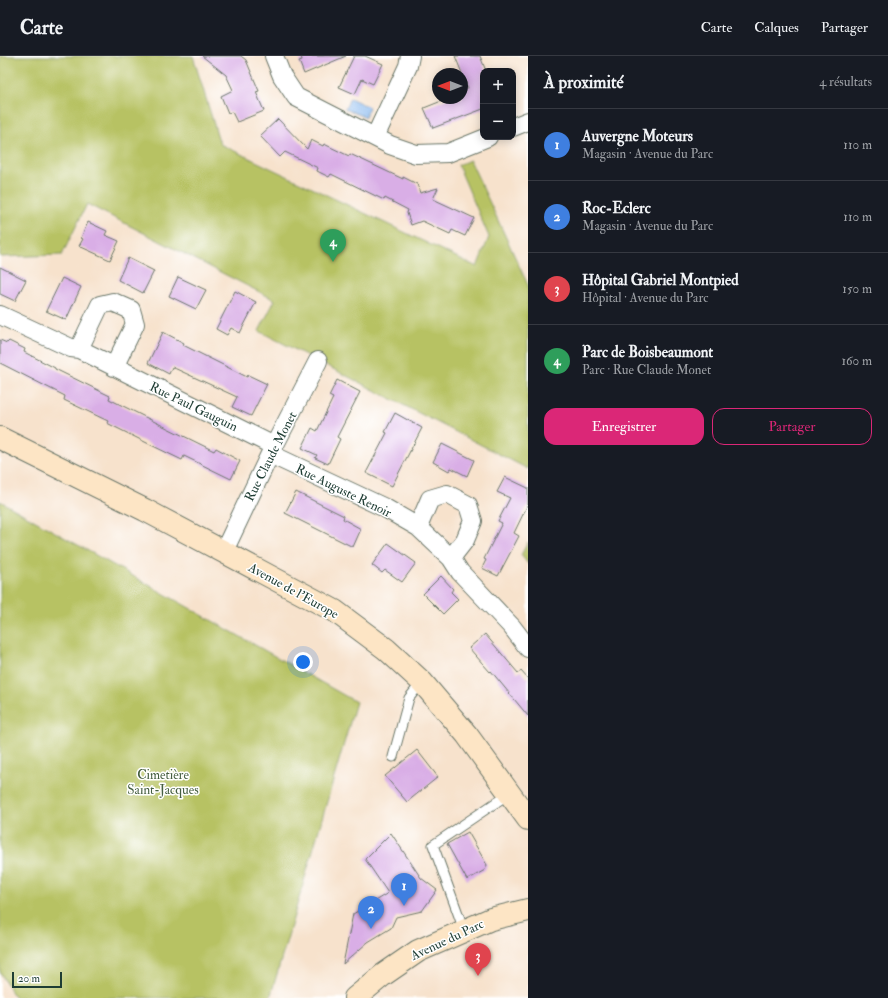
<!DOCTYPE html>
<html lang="fr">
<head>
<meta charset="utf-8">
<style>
  body { margin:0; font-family:"IM FELL Double Pica",serif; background:#20242c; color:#f1f3f6 }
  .controls { position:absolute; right:12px; top:12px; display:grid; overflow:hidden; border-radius:8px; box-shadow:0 2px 10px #0003 }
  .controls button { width:36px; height:36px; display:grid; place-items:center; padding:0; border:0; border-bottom:1px solid #363941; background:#171b24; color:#f1f3f6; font:20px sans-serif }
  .compass { position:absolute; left:432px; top:12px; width:36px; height:36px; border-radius:50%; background:#171b24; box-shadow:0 2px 10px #0003; rotate:270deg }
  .scale { position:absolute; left:12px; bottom:10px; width:50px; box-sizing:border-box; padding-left:4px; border:2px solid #1f3d34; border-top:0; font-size:11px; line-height:14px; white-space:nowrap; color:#1f3d34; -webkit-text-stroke:3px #fff; paint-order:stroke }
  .you { position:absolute; left:303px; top:606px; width:14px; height:14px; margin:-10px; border:3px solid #fff; border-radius:50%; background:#1a73e8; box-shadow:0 0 0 6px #1a73e833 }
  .badge { display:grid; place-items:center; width:26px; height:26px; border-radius:50%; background:#db2777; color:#fff; font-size:13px; font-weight:700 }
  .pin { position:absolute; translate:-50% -33px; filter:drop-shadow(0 1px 2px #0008) }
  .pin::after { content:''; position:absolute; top:21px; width:14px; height:12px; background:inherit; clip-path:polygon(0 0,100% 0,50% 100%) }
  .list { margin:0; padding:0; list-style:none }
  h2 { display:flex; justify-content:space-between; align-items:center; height:52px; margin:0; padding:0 16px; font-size:17px }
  h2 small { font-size:13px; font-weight:400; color:#9ea1a6 }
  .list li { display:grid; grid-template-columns:26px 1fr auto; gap:12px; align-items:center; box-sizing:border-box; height:72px; padding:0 16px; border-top:1px solid #363941 }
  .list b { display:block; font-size:15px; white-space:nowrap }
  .list p { margin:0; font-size:13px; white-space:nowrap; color:#9ea1a6 }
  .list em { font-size:13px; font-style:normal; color:#9ea1a6 }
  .actions { display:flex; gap:8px; padding:12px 16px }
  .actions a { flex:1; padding:9px 0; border:1px solid #db2777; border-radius:12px; text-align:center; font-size:14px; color:#db2777 }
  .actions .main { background:#db2777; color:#fff }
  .map { position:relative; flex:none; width:528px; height:942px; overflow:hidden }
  header { display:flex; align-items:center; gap:24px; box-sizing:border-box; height:56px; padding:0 20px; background:#171b24; border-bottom:1px solid #363941 }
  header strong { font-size:19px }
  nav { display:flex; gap:22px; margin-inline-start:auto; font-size:14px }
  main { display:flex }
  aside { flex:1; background:#171b24 }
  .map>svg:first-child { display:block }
  .green { fill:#b7c264; stroke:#6b804c }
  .water { fill:#80b3ed; stroke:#507890 }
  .building { fill:#d9aee6 }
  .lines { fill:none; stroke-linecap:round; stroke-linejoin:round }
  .service-casing { stroke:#6b7769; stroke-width:11 }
  .minor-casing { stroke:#6b7769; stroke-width:20 }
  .secondary-casing { stroke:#6b7769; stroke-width:24 }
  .service { stroke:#fff; stroke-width:9 }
  .minor { stroke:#fff; stroke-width:18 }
  .secondary { stroke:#fde5c5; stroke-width:22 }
  .labels { text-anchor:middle; stroke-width:3; stroke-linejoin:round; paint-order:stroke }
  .street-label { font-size:13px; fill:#1f3d34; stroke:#fff }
  .park-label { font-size:13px; fill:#455e40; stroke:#fff }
</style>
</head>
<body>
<header>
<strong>Carte</strong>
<nav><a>Carte</a><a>Calques</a><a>Partager</a></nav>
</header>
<main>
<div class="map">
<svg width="528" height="942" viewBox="0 0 528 942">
  <rect width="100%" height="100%" fill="#fff"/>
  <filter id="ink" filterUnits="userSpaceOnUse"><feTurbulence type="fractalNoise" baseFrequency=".025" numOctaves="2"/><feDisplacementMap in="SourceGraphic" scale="8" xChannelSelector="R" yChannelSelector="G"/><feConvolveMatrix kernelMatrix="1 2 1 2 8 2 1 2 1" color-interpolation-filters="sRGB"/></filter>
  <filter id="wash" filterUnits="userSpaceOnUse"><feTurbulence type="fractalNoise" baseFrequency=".012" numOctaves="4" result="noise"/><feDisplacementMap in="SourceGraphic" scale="16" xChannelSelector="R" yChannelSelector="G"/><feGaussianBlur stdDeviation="0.9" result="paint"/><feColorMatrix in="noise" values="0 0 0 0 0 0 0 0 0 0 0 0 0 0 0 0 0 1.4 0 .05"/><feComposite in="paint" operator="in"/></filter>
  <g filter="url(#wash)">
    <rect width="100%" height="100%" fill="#f7e2cc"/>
    <!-- green -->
    <path class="green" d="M 0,0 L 193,0 L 220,88 L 477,211 L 489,181 L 458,109 L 470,104 L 528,229 L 528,413 L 259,275 L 275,244 L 87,148 L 62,199 L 0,201 Z
      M 0,445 L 356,646 L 270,942 L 15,942 L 0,916 Z
      M 528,486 L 528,508 L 521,499 Z"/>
    <!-- water -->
    <path class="water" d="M 350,42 L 369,51 L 365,61 L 345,53 Z"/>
    <g id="blocks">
      <!-- building -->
      <path class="building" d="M 202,0 L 241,0 L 246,4 L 259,35 L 256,36 L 264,55 L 237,66 L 232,56 L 228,57 L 221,40 L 233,34 L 226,19 Z
        M 301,0 L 346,0 L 304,18 L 299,5 L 302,4 Z
        M 354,0 L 365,0 L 383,8 L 373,28 L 362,23 L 355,38 L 339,31 Z
        M 455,0 L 480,0 L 486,15 L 483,15 L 483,53 L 433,72 L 424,52 L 449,42 L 462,42 L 462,34 L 468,32 Z
        M 278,63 L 307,93 L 311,84 L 323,90 L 324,88 L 349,100 L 350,98 L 403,123 L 403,121 L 417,128 L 420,137 L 438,132 L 433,143 L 474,162 L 465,180 L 452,174 L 450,178 L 422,165 L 411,169 L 407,157 L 408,154 L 385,142 L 384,144 L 331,118 L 329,121 L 317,115 L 318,112 L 285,96 L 280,101 L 260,80 Z
        M 88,166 L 107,175 L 105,179 L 119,185 L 110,204 L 79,190 L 83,183 L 81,182 Z
        M 128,202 L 154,215 L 143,237 L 118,224 Z
        M 0,211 L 26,224 L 15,245 L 0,238 Z
        M 178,221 L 206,234 L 196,253 L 169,240 Z
        M 62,222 L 81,231 L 66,264 L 46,255 Z
        M 235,235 L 256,246 L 240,277 L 231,272 L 227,279 L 216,273 Z
        M 163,276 L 184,287 L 183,289 L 247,321 L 248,319 L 267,328 L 251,360 L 232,351 L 237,341 L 172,311 L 169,318 L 148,307 Z
        M 0,284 L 7,287 L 9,285 L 25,293 L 24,296 L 55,312 L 55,313 L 110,340 L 109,343 L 145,361 L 214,395 L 216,392 L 240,405 L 231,423 L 184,400 L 182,404 L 151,389 L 107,367 L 108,365 L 64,344 L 65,340 L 0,307 Z
        M 337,324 L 360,336 L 337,381 L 340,383 L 328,408 L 315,402 L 317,399 L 302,392 L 312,372 L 317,375 L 333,342 L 329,340 Z
        M 395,357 L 422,372 L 392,430 L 366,417 L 387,377 L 385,376 Z
        M 442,388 L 474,404 L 467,420 L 451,412 L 449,415 L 433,406 Z
        M 505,421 L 528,432 L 528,448 L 514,477 L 519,480 L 498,520 L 482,512 L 486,504 L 484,503 L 502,467 L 498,465 L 510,442 L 497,436 Z
        M 296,436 L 344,460 L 343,463 L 361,473 L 353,491 L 285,457 Z
        M 388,487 L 416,507 L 402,526 L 385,514 L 382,517 L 372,509 Z
        M 441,520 L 453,533 L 451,536 L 458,543 L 443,558 L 423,538 Z
        M 485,578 L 518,617 L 521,615 L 528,623 L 528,660 L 491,615 L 490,616 L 469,592 Z
        M 417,694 L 438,721 L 407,746 L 385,720 Z
        M 468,776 L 487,809 L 485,814 L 467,824 L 447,788 Z
        M 391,777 L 421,822 L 437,834 L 422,855 L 396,861 L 391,872 L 368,886 L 343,908 L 353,858 L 388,837 L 365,803 Z"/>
    </g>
  </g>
  <g filter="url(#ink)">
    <use href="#blocks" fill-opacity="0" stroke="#6b7769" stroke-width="1"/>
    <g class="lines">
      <!-- service casing -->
      <g class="service-casing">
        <path id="service" d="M 393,701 L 409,642 L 422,626
          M 464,874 L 433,789 L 510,737"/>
      </g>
      <!-- minor casing -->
      <g class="minor-casing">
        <path id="minor" d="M 274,0 L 282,20 L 296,41 L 390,89 L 416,98 L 448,97 L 488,81
          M 513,71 L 528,65
          M 375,81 L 408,10 L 410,0
          M 0,259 L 71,292 L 79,293 L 274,390
          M 79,293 L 100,249 L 113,246 L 131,254 L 135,268 L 114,311
          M 270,398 L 385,452 L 418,471 L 451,502 L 460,516 L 512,571 L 528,592
          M 418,471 L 430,443 L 447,438 L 468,449 L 473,465 L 465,484 L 451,502
          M 224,495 L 270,398 L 318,305"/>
      </g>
      <!-- secondary casing -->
      <g class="secondary-casing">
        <path id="secondary" d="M 0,382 L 145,454 L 335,555 L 386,593 L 422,626 L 467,679 L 528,763
          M 355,942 L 383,919 L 418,895 L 491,863 L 528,854"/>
      </g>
      <!-- service -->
      <use href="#service" class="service"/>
      <!-- minor -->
      <use href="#minor" class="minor"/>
      <!-- secondary -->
      <use href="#secondary" class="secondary"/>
    </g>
  </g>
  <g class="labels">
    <!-- street labels -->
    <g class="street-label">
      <text transform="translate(194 350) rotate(26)" y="5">Rue Paul Gauguin</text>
      <text transform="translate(270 400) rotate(-63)" y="5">Rue Claude Monet</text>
      <text transform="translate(344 434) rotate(26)" y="5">Rue Auguste Renoir</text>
      <text transform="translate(294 534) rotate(29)" y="5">Avenue de l'Europe</text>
      <text transform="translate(447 883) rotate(-25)" y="5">Avenue du Parc</text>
    </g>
    <!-- park labels -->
    <g class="park-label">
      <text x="163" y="723">Cimetière<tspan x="163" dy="15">Saint-Jacques</tspan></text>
    </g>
  </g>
</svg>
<div class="controls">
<button>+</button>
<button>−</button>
</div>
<svg class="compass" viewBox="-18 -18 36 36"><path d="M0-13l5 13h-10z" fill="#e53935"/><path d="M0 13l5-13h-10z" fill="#9ea1a6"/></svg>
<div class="scale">20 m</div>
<div class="you"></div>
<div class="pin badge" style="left:404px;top:850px;background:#3f7fe0">1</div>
<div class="pin badge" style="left:371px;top:873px;background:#3f7fe0">2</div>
<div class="pin badge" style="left:478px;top:920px;background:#e0444e">3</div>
<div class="pin badge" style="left:333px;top:206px;background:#2e9e5b">4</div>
</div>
<aside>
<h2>À proximité<small>4 résultats</small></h2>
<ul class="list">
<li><span class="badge" style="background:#3f7fe0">1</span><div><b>Auvergne Moteurs</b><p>Magasin · Avenue du Parc</p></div><em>110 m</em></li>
<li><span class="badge" style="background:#3f7fe0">2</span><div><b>Roc-Eclerc</b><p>Magasin · Avenue du Parc</p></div><em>110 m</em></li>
<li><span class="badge" style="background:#e0444e">3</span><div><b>Hôpital Gabriel Montpied</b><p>Hôpital · Avenue du Parc</p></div><em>150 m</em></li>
<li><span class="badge" style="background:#2e9e5b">4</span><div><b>Parc de Boisbeaumont</b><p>Parc · Rue Claude Monet</p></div><em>160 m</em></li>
</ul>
<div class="actions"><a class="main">Enregistrer</a><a>Partager</a></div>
</aside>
</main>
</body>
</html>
